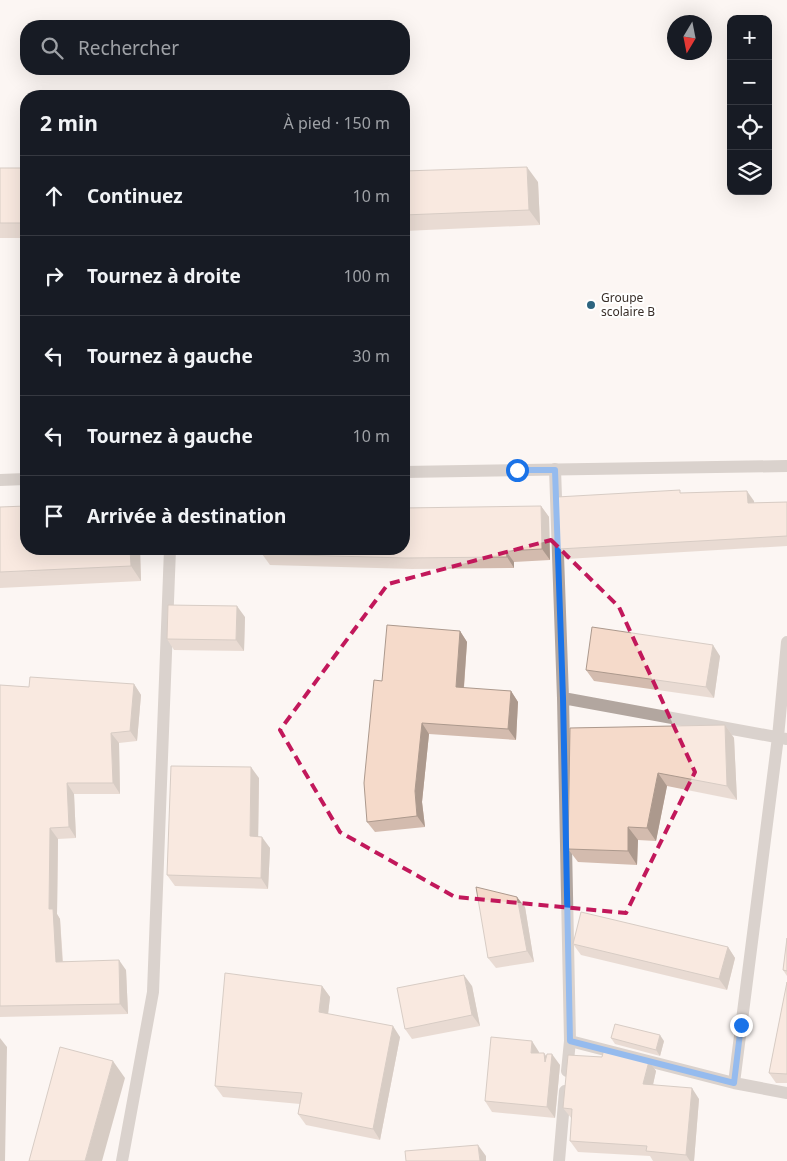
<!DOCTYPE html>
<html lang="fr">
<head>
<meta charset="utf-8">
<style>
  body { margin:0; font-family:"Noto Sans",sans-serif; background:#20242c; color:#f1f3f6 }
  .controls { position:absolute; right:15px; top:15px; display:grid; overflow:hidden; border-radius:10px; box-shadow:0 5px 20px #0002 }
  .controls button { width:45px; height:45px; display:grid; place-items:center; padding:0; border:0; border-bottom:1px solid #363941; background:#171b24; color:#f1f3f6; font:25px sans-serif }
  .compass { position:absolute; left:667px; top:15px; width:45px; height:45px; border-radius:50%; background:#171b24; box-shadow:0 5px 20px #0002; rotate:190deg }
  .stop { position:absolute; width:15px; height:15px; margin:-11px; border:4px solid #1a73e8; border-radius:50%; background:#fff }
  .stop.end { background:#1a73e8; border-color:#fff; box-shadow:0 1px 5px #0008 }
  .list { margin:0; padding:0; list-style:none }
  h2 { display:flex; justify-content:space-between; align-items:center; height:65px; margin:0; padding:0 20px; font-size:21px }
  h2 small { font-size:16px; font-weight:400; color:#9ea1a6 }
  .list li { display:grid; grid-template-columns:32px 1fr auto; gap:15px; align-items:center; box-sizing:border-box; height:80px; padding:0 20px; border-top:1px solid #363941 }
  .list b { display:block; font-size:19px; white-space:nowrap }
  .list em { font-size:16px; font-style:normal; color:#9ea1a6 }
  .icon { flex:none; width:28px; height:28px; fill:none; stroke:currentColor; stroke-width:2; stroke-linecap:round; stroke-linejoin:round }
  .map { position:relative; flex:none; width:787px; height:1161px; overflow:hidden }
  .search { position:absolute; background:#171b24; box-shadow:0 5px 20px #0002; left:20px; top:20px; width:390px; height:55px; display:flex; align-items:center; gap:12px; box-sizing:border-box; padding:0 18px; border-radius:20px; color:#9ea1a6; font-size:19px }
  .panel { position:absolute; background:#171b24; box-shadow:0 5px 20px #0002; left:20px; top:90px; width:390px; height:465px; border-radius:20px }
  .map>svg:first-child { display:block }
  .lines { fill:none; stroke-linecap:round; stroke-linejoin:round }
  .minor { stroke:#b2a69f; stroke-width:12 }
  .tertiary { stroke:#b2a69f; stroke-width:12 }
  .wall { fill:#d3bbae }
  .shaded-wall { fill:#ac998d }
  .building { fill:#f5daca; stroke:#ac998d }
  .route { stroke:#1a73e8; stroke-width:6 }
  .marked { fill:none; stroke:#c2185b; stroke-width:4; stroke-dasharray:10 6; stroke-linejoin:round }
  .poi-dot { fill:#2d647f; stroke:#fff; stroke-width:2 }
  .labels { text-anchor:middle; stroke-width:4; stroke-linejoin:round; paint-order:stroke }
  .poi-label { font-size:12px; fill:#392e28; stroke:#fff; text-anchor:start }
</style>
</head>
<body>
<div class="map">
<svg width="787" height="1161" viewBox="0 0 787 1161">
  <rect width="100%" height="100%" fill="#fcf6f3"/>
  <g class="lines">
    <!-- minor -->
    <path class="minor" d="M 555,469 L 563,698 L 570,1041 L 567,1071
      M 563,698 L 787,739
      M 570,1041 L 734,1083 L 787,1093
      M 734,1083 L 778,737 L 787,642
      M 122,1161 L 153,992 L 170,549
      M 559,1161 L 565,1091"/>
    <!-- tertiary -->
    <path class="tertiary" d="M 404,472 L 787,466
      M 0,480 L 26,479"/>
  </g>
  <!-- wall -->
  <path class="wall" d="M 0,168 L 26,168 L 26,238 L 0,238 Z
    M 404,171 L 538,182 L 540,225 L 404,231 Z
    M 682,493 L 754,501 L 754,503 L 787,502 L 787,546 L 566,559 L 559,549 Z
    M 541,506 L 549,517 L 550,560 L 514,562 L 514,568 L 412,569 L 270,565 L 262,554 Z
    M 0,507 L 140,549 L 141,581 L 0,588 Z
    M 245,617 L 244,651 L 174,650 L 167,639 Z
    M 460,631 L 467,642 L 464,688 L 511,691 L 518,702 L 516,740 L 429,734 L 422,802 L 425,827 L 375,832 L 367,822 L 382,681 Z
    M 720,656 L 714,698 L 594,681 L 586,670 Z
    M 134,684 L 141,695 L 137,741 L 119,743 L 120,794 L 74,794 L 76,838 L 58,839 L 57,914 L 60,919 L 63,961 L 126,970 L 128,1014 L 0,1017 L 0,685 L 29,687 Z
    M 725,725 L 734,738 L 737,800 L 667,786 L 656,841 L 638,840 L 637,865 L 578,862 L 568,849 L 570,728 Z
    M 259,778 L 258,837 L 270,848 L 268,889 L 175,886 L 167,875 Z
    M 525,907 L 534,962 L 496,968 L 488,958 Z
    M 787,938 L 787,976 L 783,970 Z
    M 573,944 L 728,947 L 735,958 L 727,990 L 581,955 Z
    M 787,982 L 787,1083 L 776,1083 L 769,1073 Z
    M 322,986 L 330,997 L 328,1014 L 400,1037 L 380,1140 L 306,1125 L 298,1114 L 300,1104 L 223,1097 L 215,1086 Z
    M 472,986 L 480,1026 L 412,1039 L 405,1029 Z
    M 611,1038 L 664,1041 L 660,1056 L 615,1044 Z
    M 539,1052 L 539,1053 L 544,1053 L 547,1057 L 560,1065 L 555,1118 L 492,1112 L 485,1101 Z
    M 649,1061 L 656,1071 L 653,1084 L 699,1099 L 694,1161 L 653,1161 L 650,1156 L 578,1152 L 570,1141 L 572,1119 L 563,1108 Z"/>
  <!-- shaded-wall -->
  <path class="shaded-wall" d="M 527,167 L 538,182 L 540,225 L 529,210 Z
    M 747,491 L 754,501 L 755,514 L 748,503 Z
    M 541,506 L 549,517 L 550,560 L 542,549 Z
    M 130,549 L 140,549 L 141,581 L 131,566 Z
    M 506,551 L 514,562 L 514,568 L 507,557 Z
    M 237,606 L 245,617 L 244,651 L 236,640 Z
    M 460,631 L 467,642 L 463,698 L 456,687 Z
    M 713,645 L 720,656 L 714,698 L 706,687 Z
    M 134,684 L 141,695 L 137,741 L 130,731 Z
    M 511,691 L 518,702 L 516,740 L 508,729 Z
    M 422,723 L 429,734 L 422,802 L 425,827 L 417,816 L 415,791 Z
    M 725,725 L 734,738 L 737,800 L 727,786 Z
    M 111,733 L 119,743 L 120,794 L 113,783 Z
    M 251,767 L 259,778 L 258,847 L 250,836 Z
    M 658,773 L 667,786 L 656,841 L 647,828 Z
    M 67,783 L 74,794 L 76,838 L 69,827 Z
    M 628,827 L 638,840 L 637,865 L 628,851 Z
    M 50,828 L 58,839 L 57,914 L 60,919 L 63,972 L 56,962 L 49,909 Z
    M 262,837 L 270,848 L 268,889 L 261,878 Z
    M 517,897 L 525,907 L 534,962 L 527,951 Z
    M 728,947 L 735,958 L 727,990 L 719,979 Z
    M 119,960 L 126,970 L 128,1014 L 120,1004 Z
    M 464,975 L 472,986 L 480,1026 L 472,1015 Z
    M 322,986 L 330,997 L 327,1023 L 319,1012 Z
    M 393,1026 L 400,1037 L 380,1140 L 373,1129 Z
    M 660,1035 L 664,1041 L 660,1056 L 656,1050 Z
    M 0,1038 L 7,1047 L 5,1161 L 0,1161 Z
    M 532,1041 L 539,1052 L 538,1064 L 531,1053 Z
    M 544,1053 L 551,1064 L 552,1054 L 560,1065 L 555,1118 L 547,1107 L 545,1062 Z
    M 113,1061 L 125,1078 L 102,1161 L 85,1161 Z
    M 649,1061 L 656,1071 L 651,1094 L 643,1084 Z
    M 692,1088 L 699,1099 L 694,1161 L 690,1161 L 686,1155 Z
    M 478,1145 L 486,1156 L 486,1161 L 480,1161 Z"/>
  <!-- building -->
  <path class="building" d="M 527,167 L 529,210 L 404,215 L 404,171 Z
    M 0,168 L 26,168 L 26,223 L 0,223 Z
    M 680,490 L 680,493 L 747,491 L 748,503 L 787,502 L 787,536 L 559,549 L 557,497 Z
    M 26,506 L 26,549 L 130,549 L 131,566 L 0,572 L 0,507 Z
    M 541,506 L 542,549 L 506,551 L 507,557 L 405,558 L 262,554 L 262,549 L 404,549 L 404,508 Z
    M 168,605 L 237,606 L 236,640 L 167,639 Z
    M 387,625 L 460,631 L 456,687 L 511,691 L 508,729 L 422,723 L 415,791 L 417,816 L 367,822 L 364,783 L 374,680 L 382,681 Z
    M 592,627 L 713,645 L 706,687 L 586,670 Z
    M 30,677 L 134,684 L 130,731 L 111,733 L 113,783 L 67,783 L 69,827 L 50,828 L 49,909 L 53,909 L 56,962 L 119,960 L 120,1004 L 0,1006 L 0,685 L 29,687 Z
    M 725,725 L 727,786 L 658,773 L 647,828 L 628,827 L 628,851 L 568,849 L 570,728 Z
    M 171,766 L 251,767 L 250,836 L 262,837 L 261,878 L 167,875 Z
    M 476,887 L 517,897 L 527,951 L 488,958 Z
    M 581,912 L 728,947 L 719,979 L 573,944 Z
    M 787,938 L 787,971 L 783,970 Z
    M 225,973 L 322,986 L 319,1012 L 393,1026 L 373,1129 L 298,1114 L 302,1093 L 215,1086 Z
    M 464,975 L 472,1015 L 405,1029 L 397,988 Z
    M 787,982 L 787,1074 L 769,1073 Z
    M 615,1024 L 660,1035 L 656,1050 L 611,1038 Z
    M 491,1037 L 532,1041 L 531,1053 L 544,1053 L 545,1062 L 547,1054 L 552,1054 L 547,1107 L 485,1101 Z
    M 60,1047 L 113,1061 L 85,1161 L 29,1161 Z
    M 604,1049 L 649,1061 L 643,1084 L 692,1088 L 686,1155 L 646,1151 L 647,1146 L 570,1141 L 572,1109 L 563,1108 L 568,1055 L 602,1057 Z
    M 478,1145 L 480,1161 L 406,1161 L 405,1151 Z"/>
  <g class="lines">
    <!-- route -->
    <path class="route" d="M 517,470 L 555,470 L 563,698 L 570,1041 L 734,1083 L 741,1025"/>
  </g>
  <!-- marked area -->
  <path d="M0 0H787V1161H0ZM 551,540 L 619,607 L 695,772 L 626,913 L 455,897 L 340,832 L 280,730 L 388,584 Z" fill="#fcf6f3" fill-opacity=".55" fill-rule="evenodd"/>
  <path class="marked" d="M 551,540 L 619,607 L 695,772 L 626,913 L 455,897 L 340,832 L 280,730 L 388,584 Z"/>
  <!-- markers -->
  <circle class="poi-dot" cx="591" cy="305" r="5"/>
  <g class="labels">
    <!-- poi labels -->
    <g class="poi-label">
      <text x="601" y="302">Groupe<tspan x="601" dy="14">scolaire B</tspan></text>
    </g>
  </g>
</svg>
<div class="controls">
<button>+</button>
<button>−</button>
<button><svg class="icon" aria-label="locate" viewBox="0 0 24 24"><circle cx="12" cy="12" r="6"/><path d="M12 2v4M12 18v4M2 12h4M18 12h4"/></svg></button>
<button><svg class="icon" aria-label="layers" viewBox="0 0 24 24"><path d="M12 4l9 5-9 5-9-5zM3 14l9 5 9-5"/></svg></button>
</div>
<svg class="compass" viewBox="-18 -18 36 36"><path d="M0-13l5 13h-10z" fill="#e53935"/><path d="M0 13l5-13h-10z" fill="#9ea1a6"/></svg>
<div class="stop" style="left:517px;top:470px"></div>
<div class="stop end" style="left:741px;top:1025px"></div>
<div class="search"><svg class="icon" aria-label="search" viewBox="0 0 24 24"><circle cx="10" cy="10" r="6"/><path d="M15 15l6 6"/></svg>Rechercher</div>
<section class="panel">
<h2>2 min<small>À pied · 150 m</small></h2>
<ul class="list">
<li><svg class="icon" aria-label="ahead" viewBox="0 0 24 24"><path d="M12 20V5M6 11l6-6 6 6"/></svg><div><b>Continuez</b></div><em>10 m</em></li>
<li><svg class="icon" aria-label="right" viewBox="0 0 24 24"><path d="M7 20v-9h11M14 6l5 5-5 5"/></svg><div><b>Tournez à droite</b></div><em>100 m</em></li>
<li><svg class="icon" aria-label="left" viewBox="0 0 24 24"><path d="M17 20v-9H6M10 6l-5 5 5 5"/></svg><div><b>Tournez à gauche</b></div><em>30 m</em></li>
<li><svg class="icon" aria-label="left" viewBox="0 0 24 24"><path d="M17 20v-9H6M10 6l-5 5 5 5"/></svg><div><b>Tournez à gauche</b></div><em>10 m</em></li>
<li><svg class="icon" aria-label="arrive" viewBox="0 0 24 24"><path d="M6 21V4h12l-3 4 3 4H6"/></svg><div><b>Arrivée à destination</b></div></li>
</ul>
</section>
</div>
</body>
</html>
